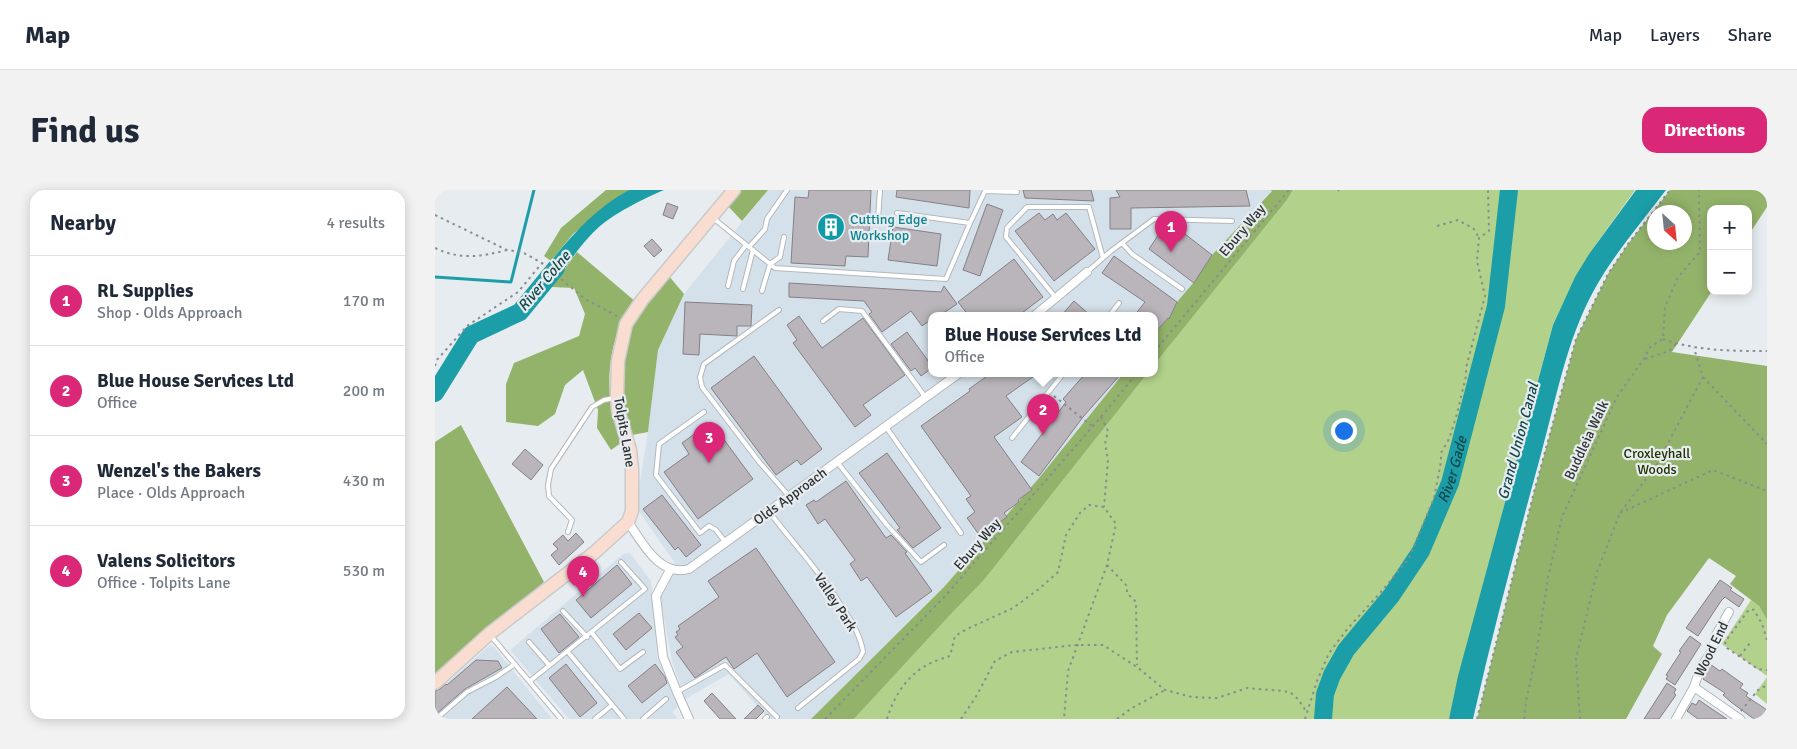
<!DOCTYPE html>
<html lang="en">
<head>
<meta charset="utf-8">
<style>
  body { margin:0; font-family:Signika,sans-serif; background:#f2f2f3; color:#1f2937 }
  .controls { position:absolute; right:15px; top:15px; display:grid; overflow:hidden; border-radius:10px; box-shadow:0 2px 12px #0003 }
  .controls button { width:45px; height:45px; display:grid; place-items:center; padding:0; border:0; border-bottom:1px solid #e0e1e3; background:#fff; color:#1f2937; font:25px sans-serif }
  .compass { position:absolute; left:1212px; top:15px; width:45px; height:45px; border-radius:50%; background:#fff; box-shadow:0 2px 12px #0003; rotate:153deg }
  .you { position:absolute; left:908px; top:240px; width:18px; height:18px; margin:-12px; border:4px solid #fff; border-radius:50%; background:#1a73e8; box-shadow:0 0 0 8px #1a73e833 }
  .badge { display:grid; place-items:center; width:32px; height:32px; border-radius:50%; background:#db2777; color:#fff; font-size:16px; font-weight:700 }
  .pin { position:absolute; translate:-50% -41px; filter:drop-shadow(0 1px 2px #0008) }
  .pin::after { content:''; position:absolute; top:26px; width:18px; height:15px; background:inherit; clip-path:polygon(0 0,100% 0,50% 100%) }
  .popup { position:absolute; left:493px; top:122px; width:230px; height:65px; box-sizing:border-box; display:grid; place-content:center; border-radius:10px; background:#fff; filter:drop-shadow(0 1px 4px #0005); font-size:16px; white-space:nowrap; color:#747a83 }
  .popup b { font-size:19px; color:#1f2937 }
  .popup::after { content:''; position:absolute; left:50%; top:100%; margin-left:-10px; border:10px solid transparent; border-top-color:#fff }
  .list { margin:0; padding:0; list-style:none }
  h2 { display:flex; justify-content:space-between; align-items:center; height:65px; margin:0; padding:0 20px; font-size:21px }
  h2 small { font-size:16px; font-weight:400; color:#747a83 }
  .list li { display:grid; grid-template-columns:32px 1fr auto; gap:15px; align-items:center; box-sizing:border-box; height:90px; padding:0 20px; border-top:1px solid #e0e1e3 }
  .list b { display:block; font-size:19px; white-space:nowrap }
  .list p { margin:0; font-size:16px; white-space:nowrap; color:#747a83 }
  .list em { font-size:16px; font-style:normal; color:#747a83 }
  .map { position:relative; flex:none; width:1332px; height:529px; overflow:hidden; border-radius:15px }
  header { display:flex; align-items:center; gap:30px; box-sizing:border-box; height:70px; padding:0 25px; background:#fff; border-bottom:1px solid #e0e1e3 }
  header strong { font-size:24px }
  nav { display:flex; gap:28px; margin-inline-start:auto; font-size:18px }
  .intro { display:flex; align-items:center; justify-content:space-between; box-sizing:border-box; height:120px; padding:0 30px }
  h1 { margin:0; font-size:35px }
  .button { padding:12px 22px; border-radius:15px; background:#db2777; color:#fff; font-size:18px; font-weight:700 }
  main { display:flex; gap:30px; padding:0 30px }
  aside { flex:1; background:#fff; border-radius:15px; box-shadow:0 2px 12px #0003 }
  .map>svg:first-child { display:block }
  .built { fill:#d5e1ea }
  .green { fill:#b2d28b }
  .forest { fill:#93b36a; fill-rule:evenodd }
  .water { fill:#1b9ea8 }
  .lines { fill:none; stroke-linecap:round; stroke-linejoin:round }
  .stream { stroke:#1b9ea8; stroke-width:3 }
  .river { stroke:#1b9ea8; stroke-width:18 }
  .building { fill:#b9b5ba; stroke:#848085 }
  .service-casing { stroke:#b3b8bc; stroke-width:6 }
  .minor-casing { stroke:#b3b8bc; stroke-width:10 }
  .primary-casing { stroke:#c9caca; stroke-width:15 }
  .path { stroke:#8a8d90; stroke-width:2; stroke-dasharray:2.5 4; stroke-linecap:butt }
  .service { stroke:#fff; stroke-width:4 }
  .minor { stroke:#fff; stroke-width:8 }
  .primary { stroke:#faddd1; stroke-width:12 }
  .labels { text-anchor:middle; stroke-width:4.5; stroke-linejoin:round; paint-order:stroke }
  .culture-label { font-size:14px; fill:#0d838f; stroke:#e7ecf0; text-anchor:start }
  .street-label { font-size:14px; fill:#303233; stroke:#e7ecf0 }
  .park-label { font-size:14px; fill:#223400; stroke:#e7ecf0 }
  .water-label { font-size:15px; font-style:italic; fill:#12474b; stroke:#e7ecf0 }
</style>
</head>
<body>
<header>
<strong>Map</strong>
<nav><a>Map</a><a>Layers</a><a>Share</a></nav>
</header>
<div class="intro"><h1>Find us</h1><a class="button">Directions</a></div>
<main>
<aside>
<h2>Nearby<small>4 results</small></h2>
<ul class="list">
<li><span class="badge">1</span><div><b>RL Supplies</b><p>Shop · Olds Approach</p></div><em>170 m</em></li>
<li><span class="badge">2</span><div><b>Blue House Services Ltd</b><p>Office</p></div><em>200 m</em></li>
<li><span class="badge">3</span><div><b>Wenzel's the Bakers</b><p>Place · Olds Approach</p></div><em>430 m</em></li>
<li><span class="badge">4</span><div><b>Valens Solicitors</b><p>Office · Tolpits Lane</p></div><em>530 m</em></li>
</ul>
</aside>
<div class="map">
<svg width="1332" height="529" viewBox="0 0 1332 529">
  <rect width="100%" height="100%" fill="#e7ecf0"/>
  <!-- built -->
  <path class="built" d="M 333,0 L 837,0 L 777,65 L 759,93 L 742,112 L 734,129 L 719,146 L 719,126 L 497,126 L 497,184 L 690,184 L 597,300 L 509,397 L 376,529 L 333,529 L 294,484 L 250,509 L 237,471 L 225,406 L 240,373 L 201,317 L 213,242 L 223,160 L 249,104 Z
    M 195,363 L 216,391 L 221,436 L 222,467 L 245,515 L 237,522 L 243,529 L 134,529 L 75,460 L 188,364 Z
    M 55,455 L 59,457 L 117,529 L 0,529 L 0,503 Z"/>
  <!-- green -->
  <path class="green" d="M 858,0 L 1200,0 L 1154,64 L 1139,90 L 1118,135 L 1087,248 L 1014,529 L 419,529 L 516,424 L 549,390 L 712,184 L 719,184 L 719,175 L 852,10 Z
    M 1316,410 L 1324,416 L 1332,430 L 1332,486 L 1287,454 Z
    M 1332,487 L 1332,514 L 1320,504 Z"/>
  <!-- forest -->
  <path class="forest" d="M 171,0 L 194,0 L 138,44 L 116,71 L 109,66 L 126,38 Z
    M 305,0 L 333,0 L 307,31 L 292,15 Z
    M 835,0 L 858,0 L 852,10 L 719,175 L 719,146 L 742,112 L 759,92 L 777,65 L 837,1 Z
    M 1235,0 L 1332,0 L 1332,17 L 1313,46 L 1313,19 L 1276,19 L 1276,101 L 1277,101 L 1237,162 L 1332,176 L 1332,430 L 1324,416 L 1295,394 L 1301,386 L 1274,368 L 1232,425 L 1218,456 L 1227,464 L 1191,529 L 1042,529 L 1099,302 L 1141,149 L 1173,84 L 1193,54 ZM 1220,22 L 1250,22 L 1250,52 L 1220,52 Z
    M 142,62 L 201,112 C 177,137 171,182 176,215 C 178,228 183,241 186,253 L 176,260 L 162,238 L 163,220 L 148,180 L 130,195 L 120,224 L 103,236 L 71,232 L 71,194 L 79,173 L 144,146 L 150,124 L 139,98 L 117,97 Z
    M 233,85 L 249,104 L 223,160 L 213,242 L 197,245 C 195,238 191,231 189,223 C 183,202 189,156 197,136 C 205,117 220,101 233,85 Z
    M 688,184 L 712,184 L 549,390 L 516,424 L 419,529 L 376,529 L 509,397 L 604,288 Z
    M 26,235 L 109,392 L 0,489 L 0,252 Z"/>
  <!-- water -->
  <path class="water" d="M 194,0 L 229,0 C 204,11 172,26 154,47 C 140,62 129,80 117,97 L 97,96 C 125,59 152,23 194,0 Z
    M 1201,0 L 1231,0 C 1206,33 1178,65 1158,102 C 1131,152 1121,210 1106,264 C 1082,352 1058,440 1038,529 L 1014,529 L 1023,486 L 1118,135 L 1140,87 L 1154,64 Z"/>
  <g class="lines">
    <!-- stream -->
    <path class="stream" d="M 0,87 L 76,92 L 99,0"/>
    <!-- river -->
    <g class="river">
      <path d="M 0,203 L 36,145 L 85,122 L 121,78"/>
      <path id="s1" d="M 888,529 L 890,504 L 897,485 L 911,460 L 956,406 L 986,361 L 1015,293 L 1061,116 L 1074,0"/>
    </g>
  </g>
  <!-- building -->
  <path class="building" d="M 374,0 L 436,0 L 433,67 L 411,66 L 410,76 L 356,73 L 360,7 L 373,8 Z
    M 462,0 L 535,0 L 534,18 L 461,7 Z
    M 588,0 L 656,0 L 659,11 L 590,8 Z
    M 681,0 L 811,0 L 815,16 L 696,18 L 696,39 L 675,39 L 675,8 L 685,7 Z
    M 232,13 L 243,17 L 238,29 L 228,25 Z
    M 552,14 L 568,20 L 545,86 L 528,80 Z
    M 604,23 L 610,30 L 618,24 L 622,30 L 631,23 L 660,59 L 619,91 L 580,41 Z
    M 458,37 L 506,44 L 502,76 L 453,70 Z
    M 741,37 L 777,65 L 759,93 L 714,59 L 724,44 L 732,49 Z
    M 217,49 L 227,60 L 219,67 L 209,56 Z
    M 679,66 L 742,112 L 734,129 L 733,128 L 719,144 L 719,126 L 699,126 L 710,112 L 667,83 Z
    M 579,69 L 608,107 L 583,126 L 534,126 L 523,112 Z
    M 354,93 L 506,102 L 509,96 L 522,114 L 504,126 L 497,126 L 497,129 L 487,136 L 476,121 L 447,142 L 434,124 L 437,122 L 429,111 L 354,107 Z
    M 639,111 L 656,126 L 626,126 Z
    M 250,112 L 317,115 L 316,136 L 302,136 L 302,146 L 265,144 L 264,165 L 248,164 Z
    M 364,126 L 387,158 L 428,128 L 470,185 L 428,215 L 436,225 L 420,237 L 358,153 L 362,150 L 352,135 Z
    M 472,142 L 497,176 L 497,178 L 486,186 L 480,178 L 476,181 L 456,154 Z
    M 319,166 L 387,259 L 366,275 L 362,270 L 341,285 L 276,198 Z
    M 555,184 L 602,184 L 571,206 L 587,227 L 559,247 L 597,300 L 583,310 L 584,312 L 569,323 L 572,327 L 545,346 L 532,328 L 540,322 L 531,309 L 536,306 L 486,236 L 535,201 L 534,199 Z
    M 650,184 L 686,184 L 648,227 L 604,286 L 586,272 L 631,212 L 628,209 Z
    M 276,232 L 318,289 L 263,329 L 229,282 L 254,264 L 247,253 Z
    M 90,259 L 108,275 L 96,290 L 77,274 Z
    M 452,263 L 506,338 L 478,358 L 462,340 L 465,338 L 424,283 Z
    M 411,291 L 451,348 L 456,345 L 472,362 L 470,363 L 497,401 L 461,427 L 432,387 L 426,391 L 415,374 L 420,370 L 390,329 L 383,334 L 371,315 L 379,310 L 381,312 Z
    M 227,305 L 266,355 L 251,367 L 243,357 L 240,360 L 208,319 Z
    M 141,343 L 149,352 L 124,375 L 116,365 L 123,359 L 118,354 L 128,345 L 133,351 Z
    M 321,358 L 400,472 L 352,507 L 322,463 L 299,479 L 291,467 L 260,488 L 241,462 L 248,457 L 240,447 L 243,445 L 241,442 L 245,439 L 243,436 L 284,407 L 273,391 Z
    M 182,375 L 197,394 L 156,428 L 141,410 Z
    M 1285,390 L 1297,398 L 1295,400 L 1309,409 L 1304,417 L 1290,407 L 1286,411 L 1263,446 L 1251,438 Z
    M 204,423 L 217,438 L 191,460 L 178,444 Z
    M 125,424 L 144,447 L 124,463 L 106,439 Z
    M 1255,446 L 1266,454 L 1240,495 L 1231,489 L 1233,486 L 1231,485 L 1246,462 L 1244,461 Z
    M 41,470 L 63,471 L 67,478 L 30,499 L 0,525 L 0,501 L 5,499 L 11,494 L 12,495 Z
    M 131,474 L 162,513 L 145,527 L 114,488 Z
    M 220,474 L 230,487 L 232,493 L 207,513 L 193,496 Z
    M 1275,474 L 1285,481 L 1287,479 L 1308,494 L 1305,498 L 1313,503 L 1311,506 L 1332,520 L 1332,529 L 1319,529 L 1296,512 L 1288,505 L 1290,503 L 1268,489 L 1272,483 L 1270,481 Z
    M 1232,493 L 1241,499 L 1239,503 L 1241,505 L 1224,529 L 1209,529 Z
    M 72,497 L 102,529 L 37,529 Z
    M 277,503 L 301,529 L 285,529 L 269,511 Z
    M 1264,510 L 1274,517 L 1292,529 L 1263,529 L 1252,521 L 1257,513 L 1261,515 Z
    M 323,515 L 329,521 L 321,529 L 309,529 Z"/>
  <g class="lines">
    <!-- service casing -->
    <g class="service-casing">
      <path id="service" d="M 278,28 L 340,78 L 511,89 L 535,33 L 462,23
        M 443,30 L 445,0
        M 535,33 L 550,1 L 582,2
        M 687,53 L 697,64 L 747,99
        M 314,57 L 330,39 L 332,29 L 352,0
        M 652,82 L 676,61 L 719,29 L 797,31
        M 293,96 L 299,71 L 311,55
        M 308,99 L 318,60
        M 327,101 L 335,74 L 345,67 L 349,47
        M 621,108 L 571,47 L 572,38 L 592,17 L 654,17 L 668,68
        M 344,120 L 269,174 L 265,187 L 267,197 L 325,273 L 354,306
        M 674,126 L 684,113
        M 388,131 L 404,119 L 427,121 L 491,208
        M 269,222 L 224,254 L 221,285 L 265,343 L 274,336 L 281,340 L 291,353
        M 451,237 L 526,343
        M 577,248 L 628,184
        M 402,272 L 452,335 L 486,372 L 509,355
        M 334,321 C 348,341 365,359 380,379 C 390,391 399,404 407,417 C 416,430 426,446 428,462 L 424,469 L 363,518
        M 133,342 L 137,330 L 114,306 L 113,295 L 116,279 L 157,217 L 169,210 L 180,208
        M 128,421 L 152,447
        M 157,443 L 185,479 L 208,462
        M 56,446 L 126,529
        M 94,452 L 114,475
        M 133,462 L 189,529
        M 95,491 L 210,399 L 186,372
        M 242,502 L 290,475 L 342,527
        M 1,529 L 32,502 L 61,487 L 80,474
        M 160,529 L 177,515
        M 208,529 L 231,509
        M 330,529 L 332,527"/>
    </g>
    <!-- minor casing -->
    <g class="minor-casing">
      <path id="minor" d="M 599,126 L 652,82
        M 193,332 C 208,353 224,387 254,379 L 523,184
        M 235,380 L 221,406 L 228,467 L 242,502 L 254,529
        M 1259,497 L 1305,529
        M 1241,529 L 1259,497 L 1265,479 L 1278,459 L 1280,447 L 1294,422"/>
    </g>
    <!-- primary casing -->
    <g class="primary-casing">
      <path id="primary" d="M 0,493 L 54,444 L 159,363 L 193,332 L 197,321 L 197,279 L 195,260 L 183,220 L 182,207 L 183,171 L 191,134 L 207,110 L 299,0"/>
    </g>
    <!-- path -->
    <path class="path" d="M 903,0 L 904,1
      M 0,25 L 72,60 L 87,62 L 107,73 L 150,109 L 184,127
      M 1002,36 L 1023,30 L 1039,39 L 1044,48
      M 0,58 C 26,70 45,67 72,60
      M 1228,149 C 1262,161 1296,161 1332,161
      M 719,162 L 854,0
      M 1210,169 L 1234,161 L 1241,154
      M 0,176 L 1,171 L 32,136 L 83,102 L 107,73
      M 1268,187 L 1332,254
      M 619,206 L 657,236
      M 666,227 L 673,241 L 670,254 L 673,270 L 669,317
      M 1185,323 L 1278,280 L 1332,301
      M 672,375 L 692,396 L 692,403 L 701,412 L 702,475
      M 1332,450 L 1327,434 L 1319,420 L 1316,419 L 1312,422 L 1290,452 L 1292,458 L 1323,479 L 1332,480
      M 1305,466 L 1315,453
      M 1306,521 L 1323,500 L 1332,495
      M 390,529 L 511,405 L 666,227 L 701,184
      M 452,529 C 458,509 469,490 487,478 C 495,472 506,469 515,466 L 520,446 L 532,439 L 578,418 L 604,399 L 623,382 L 631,345 L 645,323 L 654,315 L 669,317 L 681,334 L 672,375 L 633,481 L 629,529
      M 526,529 L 542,505 L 560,471 L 577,462 L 641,455 L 668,455 L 702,477 L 730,500 L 757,507 L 782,508 L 812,498 L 849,501 L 856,503 L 863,509 L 871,521
      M 682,529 L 697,518 L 730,500
      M 870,529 L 882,491 L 894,463 L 913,438 L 946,402 L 974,368 L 999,308 L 1006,272 L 1006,263 L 1014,249 L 1022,224 L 1031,186 L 1031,178 L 1050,106 L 1042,71 L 1044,48 L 1054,41 L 1053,0
      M 1042,529 L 1099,302 L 1141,149 L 1173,84 L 1193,54 L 1235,0
      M 1089,529 L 1091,511 L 1101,466 L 1113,388 L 1127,327 L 1183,205 L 1209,169 L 1215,157 L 1228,149 L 1230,117 L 1243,87 L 1265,62 L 1264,0
      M 1145,529 L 1141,469 L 1162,382 L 1185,323 L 1221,276 L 1268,187 L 1259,158"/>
    <!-- service -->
    <use href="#service" class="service"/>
    <!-- minor -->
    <use href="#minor" class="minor"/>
    <!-- primary -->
    <use href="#primary" class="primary"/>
  </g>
  <!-- icons -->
  <defs>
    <g id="building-disc" transform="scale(1.4375)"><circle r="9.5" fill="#0f9aa8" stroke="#e7ecf0"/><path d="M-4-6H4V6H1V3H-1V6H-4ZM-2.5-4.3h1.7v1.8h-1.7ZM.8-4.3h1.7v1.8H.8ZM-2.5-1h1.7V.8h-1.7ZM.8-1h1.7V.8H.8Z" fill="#fff"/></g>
  </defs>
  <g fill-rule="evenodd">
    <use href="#building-disc" x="396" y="37"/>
  </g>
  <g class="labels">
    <!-- culture labels -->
    <g class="culture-label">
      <text x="415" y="34">Cutting Edge<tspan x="415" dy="16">Workshop</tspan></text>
    </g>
    <!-- street labels -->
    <g class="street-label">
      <text transform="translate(807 40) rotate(-50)" y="5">Ebury Way</text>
      <text transform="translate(190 242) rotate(80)" y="5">Tolpits Lane</text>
      <text transform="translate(1151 250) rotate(-65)" y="5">Buddleia Walk</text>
      <text transform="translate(355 306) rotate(-36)" y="5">Olds Approach</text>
      <text transform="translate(542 354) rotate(-49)" y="5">Ebury Way</text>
      <text transform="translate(401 412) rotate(57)" y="5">Valley Park</text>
      <text transform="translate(1276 459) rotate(-64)" y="5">Wood End</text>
    </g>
    <!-- park labels -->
    <g class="park-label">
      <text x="1222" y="268">Croxleyhall<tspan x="1222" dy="16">Woods</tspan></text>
    </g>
    <!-- water labels -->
    <g class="water-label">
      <text transform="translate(109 91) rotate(-50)" y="5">River Colne</text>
      <text transform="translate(1083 251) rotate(-75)" y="5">Grand Union Canal</text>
      <text dy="5" stroke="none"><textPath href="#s1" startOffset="286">River Gade</textPath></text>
    </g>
  </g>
</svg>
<div class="controls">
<button>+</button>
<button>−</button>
</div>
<svg class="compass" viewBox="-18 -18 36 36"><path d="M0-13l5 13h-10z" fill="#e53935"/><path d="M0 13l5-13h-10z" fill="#747a83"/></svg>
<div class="you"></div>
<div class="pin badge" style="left:736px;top:62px">1</div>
<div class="pin badge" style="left:608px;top:245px">2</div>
<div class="popup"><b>Blue House Services Ltd</b>Office</div>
<div class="pin badge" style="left:274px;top:273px">3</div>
<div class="pin badge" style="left:148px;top:407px">4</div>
</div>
</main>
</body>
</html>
